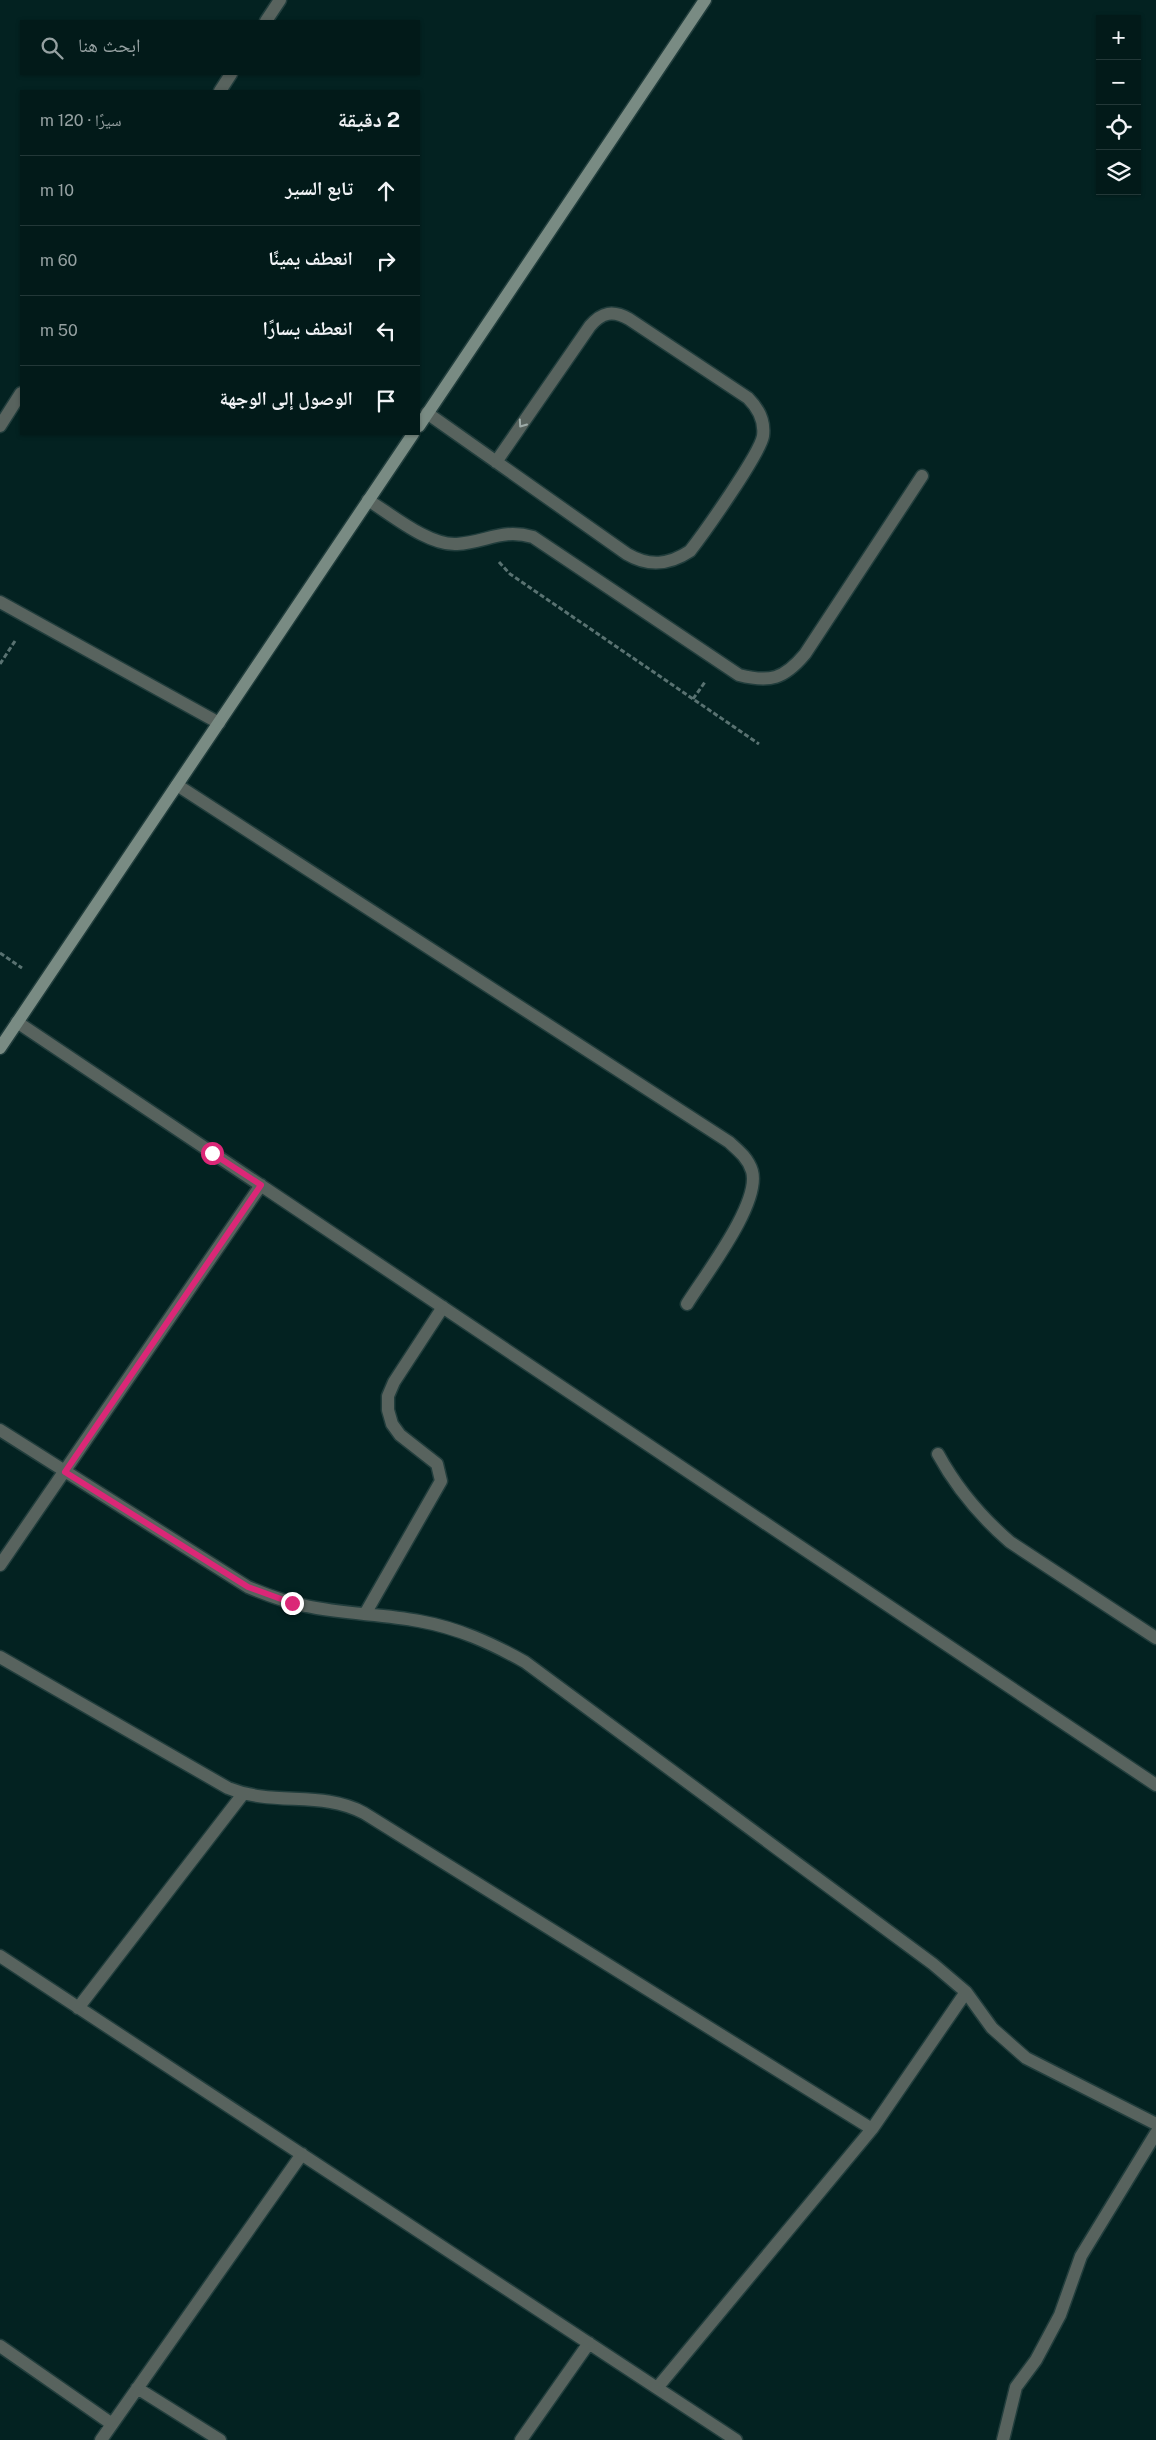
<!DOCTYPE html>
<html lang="ar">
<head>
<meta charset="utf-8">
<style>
  body { margin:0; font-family:"Public Sans","Noto Naskh Arabic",sans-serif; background:#102726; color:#f1f3f6; direction:rtl }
  .controls { position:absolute; right:15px; top:15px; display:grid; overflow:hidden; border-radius:0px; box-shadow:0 1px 4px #0004 }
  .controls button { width:45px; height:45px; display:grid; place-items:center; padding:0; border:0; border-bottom:1px solid #233838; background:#021a19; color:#f1f3f6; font:25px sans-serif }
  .stop { position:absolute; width:15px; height:15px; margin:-11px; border:4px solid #db2777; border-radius:50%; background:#fff }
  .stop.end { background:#db2777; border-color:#fff; box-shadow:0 1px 5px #0008 }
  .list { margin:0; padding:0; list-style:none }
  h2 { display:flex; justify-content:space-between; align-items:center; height:65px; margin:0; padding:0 20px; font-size:21px }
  h2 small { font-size:16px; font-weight:400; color:#96a1a2 }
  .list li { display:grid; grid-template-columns:32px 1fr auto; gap:15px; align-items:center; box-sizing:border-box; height:70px; padding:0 20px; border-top:1px solid #233838 }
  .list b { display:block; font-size:19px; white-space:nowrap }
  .list em { font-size:16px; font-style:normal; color:#96a1a2 }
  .icon { flex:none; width:28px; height:28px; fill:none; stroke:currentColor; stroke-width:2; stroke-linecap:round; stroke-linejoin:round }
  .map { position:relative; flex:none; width:1156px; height:2440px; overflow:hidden; direction:ltr }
  .search { position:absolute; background:#021a19; box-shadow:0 1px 4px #0004; left:20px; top:20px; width:400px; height:55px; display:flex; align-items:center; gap:12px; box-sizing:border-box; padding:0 18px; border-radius:0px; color:#96a1a2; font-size:19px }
  .panel { position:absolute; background:#021a19; box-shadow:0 1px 4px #0004; left:20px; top:90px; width:400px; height:345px; border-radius:0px; direction:rtl }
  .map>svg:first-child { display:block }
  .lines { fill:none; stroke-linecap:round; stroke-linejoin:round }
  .lane-casing { stroke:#213d3c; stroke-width:15 }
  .street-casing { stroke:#213d3c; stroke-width:15 }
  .secondary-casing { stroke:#213d3c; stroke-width:15 }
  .path { stroke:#597271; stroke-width:3; stroke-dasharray:5 2.5; stroke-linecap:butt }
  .lane { stroke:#58635e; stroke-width:12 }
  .street { stroke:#58635e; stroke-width:12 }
  .secondary { stroke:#798b83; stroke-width:12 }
  .oneway { stroke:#9daba8 }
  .route { stroke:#db2777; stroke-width:6 }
</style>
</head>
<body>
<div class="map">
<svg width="1156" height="2440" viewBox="0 0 1156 2440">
  <rect width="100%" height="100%" fill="#032221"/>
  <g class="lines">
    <!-- lane casing -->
    <g class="lane-casing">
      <path id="lane" d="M 427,413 L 627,554 C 649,567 669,565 690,551 C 704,533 760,454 763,436 C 765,421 759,409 748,398 L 629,319 C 613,310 602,312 590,326 L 496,462
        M 368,500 C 392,515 429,546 457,544 C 487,542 502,528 533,537 L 739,675 C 770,683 784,679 805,654 L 922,476
        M 177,785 L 729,1142 C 738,1150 748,1158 752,1171 C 761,1203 705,1275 687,1304
        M 938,1454 C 957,1489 980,1516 1010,1542 L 1156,1638"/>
    </g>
    <!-- street casing -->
    <g class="street-casing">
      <path id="street" d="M 266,21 L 280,0
        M 220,91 L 231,74
        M 0,426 L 21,393
        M 0,602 L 219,723
        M 17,1022 L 1156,1785
        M 0,1430 L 248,1587 C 267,1595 285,1602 306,1606 C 343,1614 382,1614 419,1621 C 458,1628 491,1643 525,1662 L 933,1964 L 966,1992 L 992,2028 L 1026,2058 L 1156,2124
        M 0,1565 L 261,1185
        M 365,1614 L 441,1481 L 437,1464 L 400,1435 L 392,1424 L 388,1410 L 388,1396 L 394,1382 L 443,1307
        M 0,1657 L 228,1788 C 275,1807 321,1790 364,1813 L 872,2129
        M 0,1956 L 736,2440
        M 78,2008 L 243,1794
        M 0,2346 L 112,2424
        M 137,2388 L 220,2440
        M 657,2388 L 872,2129 L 966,1992
        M 101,2440 L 302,2154
        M 521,2440 L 589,2343
        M 1003,2440 L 1016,2387 L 1036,2360 L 1060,2315 L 1081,2256 L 1156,2133"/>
    </g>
    <!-- secondary casing -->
    <g class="secondary-casing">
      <path id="secondary" d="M 419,426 L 705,0
        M 0,1048 L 413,434"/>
    </g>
    <!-- path -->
    <path class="path" d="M 499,562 L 510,574 L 759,744
      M 0,664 L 15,641
      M 693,699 L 705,682
      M 0,953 L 22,968"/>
    <!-- lane -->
    <use href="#lane" class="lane"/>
    <!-- street -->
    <use href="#street" class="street"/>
    <!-- secondary -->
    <use href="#secondary" class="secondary"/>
  </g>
  <!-- one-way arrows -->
  <defs><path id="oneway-chevron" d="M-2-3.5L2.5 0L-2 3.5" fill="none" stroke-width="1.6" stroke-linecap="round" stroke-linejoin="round" transform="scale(1.25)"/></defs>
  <use class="oneway" href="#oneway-chevron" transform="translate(522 424) rotate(125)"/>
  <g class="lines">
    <!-- route -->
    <path class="route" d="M 212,1153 L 261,1185 L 65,1472 L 248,1587 L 292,1603"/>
  </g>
</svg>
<div class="controls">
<button>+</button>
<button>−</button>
<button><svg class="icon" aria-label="locate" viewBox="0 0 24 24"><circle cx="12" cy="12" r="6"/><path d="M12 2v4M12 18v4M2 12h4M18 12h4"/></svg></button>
<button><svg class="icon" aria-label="layers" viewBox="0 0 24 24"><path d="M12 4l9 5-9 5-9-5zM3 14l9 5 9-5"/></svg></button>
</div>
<div class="stop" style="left:212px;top:1153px"></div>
<div class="stop end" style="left:292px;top:1603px"></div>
<div class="search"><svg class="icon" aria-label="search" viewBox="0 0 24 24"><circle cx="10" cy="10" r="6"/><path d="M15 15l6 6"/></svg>ابحث هنا</div>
<section class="panel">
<h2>2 دقيقة<small>سيرًا · 120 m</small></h2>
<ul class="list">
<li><svg class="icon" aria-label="ahead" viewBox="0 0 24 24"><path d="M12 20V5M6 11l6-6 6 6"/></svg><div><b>تابع السير</b></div><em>10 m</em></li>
<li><svg class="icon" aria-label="right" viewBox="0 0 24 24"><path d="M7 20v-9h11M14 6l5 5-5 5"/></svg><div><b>انعطف يمينًا</b></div><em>60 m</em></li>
<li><svg class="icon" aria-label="left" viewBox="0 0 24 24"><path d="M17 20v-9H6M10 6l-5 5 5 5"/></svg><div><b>انعطف يسارًا</b></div><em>50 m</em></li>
<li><svg class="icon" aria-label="arrive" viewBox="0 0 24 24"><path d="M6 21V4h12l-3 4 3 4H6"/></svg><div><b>الوصول إلى الوجهة</b></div></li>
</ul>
</section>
</div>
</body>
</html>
